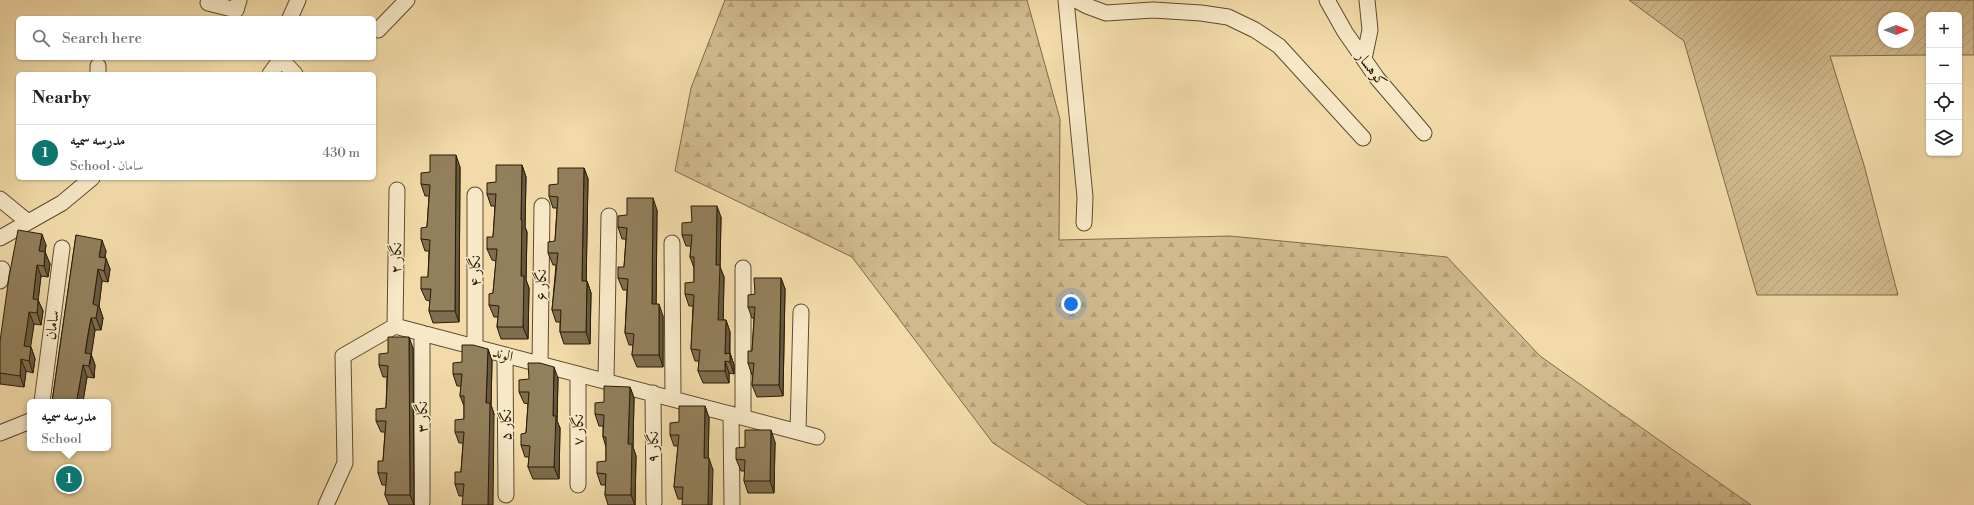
<!DOCTYPE html>
<html lang="en">
<head>
<meta charset="utf-8">
<style>
  body { margin:0; font-family:"Libre Bodoni",Amiri,serif; background:#f6f6f6; color:#202124 }
  .controls { position:absolute; right:12px; top:12px; display:grid; overflow:hidden; border-radius:6px; box-shadow:0 1px 3px #0004 }
  .controls button { width:36px; height:36px; display:grid; place-items:center; padding:0; border:0; border-bottom:1px solid #e0e0e0; background:#fff; color:#202124; font:20px sans-serif }
  .compass { position:absolute; left:1878px; top:12px; width:36px; height:36px; border-radius:50%; background:#fff; box-shadow:0 1px 3px #0004; rotate:90deg }
  .you { position:absolute; left:1071px; top:304px; width:14px; height:14px; margin:-10px; border:3px solid #fff; border-radius:50%; background:#1a73e8; box-shadow:0 0 0 6px #1a73e833 }
  .badge { display:grid; place-items:center; width:26px; height:26px; border-radius:50%; background:#0f766e; color:#fff; font-size:13px; font-weight:700 }
  .pin { position:absolute; translate:-50% -50%; border:2px solid #fff; box-shadow:0 1px 4px #0006 }
  .popup { position:absolute; left:27px; top:399px; width:84px; height:52px; box-sizing:border-box; display:grid; place-content:center; border-radius:6px; background:#fff; filter:drop-shadow(0 1px 3px #0005); font-size:13px; white-space:nowrap; color:#757577 }
  .popup b { font-size:15px; color:#202124 }
  .popup::after { content:''; position:absolute; left:50%; top:100%; margin-left:-8px; border:8px solid transparent; border-top-color:#fff }
  .list { margin:0; padding:0; list-style:none }
  h2 { display:flex; justify-content:space-between; align-items:center; height:52px; margin:0; padding:0 16px; font-size:17px }
  h2 small { font-size:13px; font-weight:400; color:#757577 }
  .list li { display:grid; grid-template-columns:26px 1fr auto; gap:12px; align-items:center; box-sizing:border-box; height:56px; padding:0 16px; border-top:1px solid #e0e0e0 }
  .list b { display:block; font-size:15px; white-space:nowrap }
  .list p { margin:0; font-size:13px; white-space:nowrap; color:#757577 }
  .list em { font-size:13px; font-style:normal; color:#757577 }
  .icon { flex:none; width:22px; height:22px; fill:none; stroke:currentColor; stroke-width:2; stroke-linecap:round; stroke-linejoin:round }
  .map { position:relative; flex:none; width:1974px; height:505px; overflow:hidden }
  .search { position:absolute; background:#fff; box-shadow:0 1px 3px #0004; left:16px; top:16px; width:360px; height:44px; display:flex; align-items:center; gap:10px; box-sizing:border-box; padding:0 14px; border-radius:6px; color:#757577; font-size:15px }
  .panel { position:absolute; background:#fff; box-shadow:0 1px 3px #0004; left:16px; top:72px; width:360px; height:108px; border-radius:6px }
  .map>svg:first-child { display:block }
  .forest { fill:url(#forest-firs); stroke:#7e6a4a }
  .garden { fill:url(#garden-furrows); stroke:#7e6a4a; fill-rule:evenodd }
  .lines { fill:none; stroke-linecap:round; stroke-linejoin:round }
  .street-casing { stroke:#5d4b2f; stroke-width:17 }
  .street { stroke:#f7e8c7; stroke-width:15 }
  .wall { fill:#7e6d4e; stroke:#2b1b06 }
  .shaded-wall { fill:#665940; stroke:#2b1b06 }
  .building { fill:#927f5b; stroke:#2b1b06 }
  .labels { text-anchor:middle; stroke-width:3; stroke-linejoin:round; paint-order:stroke }
  .street-label { font-size:15px; fill:#2b1b06; stroke:#f7e8c7 }
</style>
</head>
<body>
<div class="map">
<svg width="1974" height="505" viewBox="0 0 1974 505">
  <defs>
    <pattern id="forest-firs" width="22" height="20" patternUnits="userSpaceOnUse"><rect width="22" height="20" fill="#d0ba8d"/><path d="M5 1l3.5 6h-7zM16 11l3.5 6h-7z" fill="#b39f78"/></pattern>
    <pattern id="garden-furrows" width="10" height="10" patternUnits="userSpaceOnUse"><rect width="10" height="10" fill="#d0ba8d"/><path d="M-1 1l2-2M0 10L10 0M9 11l2-2" fill="none" stroke="#b39f78"/></pattern>
  </defs>
  <rect width="100%" height="100%" fill="#f2dba9"/>
  <filter id="stains"><feTurbulence type="fractalNoise" baseFrequency=".005" numOctaves="4"/><feColorMatrix values="0 0 0 0 .2 0 0 0 0 .09 0 0 0 0 .02 0 0 0 .5 -.17"/></filter>
  <radialGradient id="worn" r=".72"><stop offset=".6" stop-color="#630" stop-opacity="0"/><stop offset="1" stop-color="#630" stop-opacity=".3"/></radialGradient>
  <!-- forest -->
  <path class="forest" d="M 725,0 L 1027,0 L 1060,119 L 1059,240 L 1230,236 L 1447,257 L 1540,356 L 1751,505 L 1088,505 L 993,443 L 852,257 L 675,171 L 691,88 Z"/>
  <!-- garden -->
  <path class="garden" d="M 1629,0 L 1974,0 L 1974,55 L 1959,55 L 1959,15 L 1929,15 L 1929,55 L 1830,56 L 1864,165 L 1898,295 L 1757,295 L 1684,41 ZM 1884,18 L 1908,18 L 1908,42 L 1884,42 Z"/>
  <g class="lines">
    <!-- street casing -->
    <g class="street-casing">
      <path id="street" d="M 1066,0 L 1085,197 L 1084,223
        M 1076,0 L 1087,6 L 1106,13 L 1153,10 L 1201,13 L 1228,17 L 1255,30 L 1279,46 L 1363,138
        M 1327,0 L 1345,32 L 1377,78 L 1424,133
        M 208,3 L 236,10 L 239,0
        M 290,18 L 298,0
        M 378,30 L 407,0
        M 280,58 L 295,74
        M 1364,59 L 1370,30 L 1367,0
        M 98,74 L 98,66
        M 270,74 L 281,59
        M 0,199 L 28,222
        M 0,238 L 62,203 L 92,178
        M 672,243 L 673,399
        M 743,268 L 743,417
        M 0,281 L 2,269
        M 395,326 L 397,190
        M 475,347 L 475,195
        M 505,355 L 506,495
        M 540,364 L 542,206
        M 606,381 L 609,216
        M 653,393 L 654,502
        M 42,402 L 62,248
        M 731,414 L 732,505
        M 798,432 L 801,312
        M 0,433 L 30,421
        M 578,485 L 578,374
        M 422,502 L 422,333
        M 326,505 L 345,463 L 343,356 L 395,326 L 817,437"/>
    </g>
    <!-- street -->
    <use href="#street" class="street"/>
  </g>
  <!-- wall -->
  <path class="wall" d="M 522,165 L 526,177 L 525,227 L 527,232 L 526,280 L 529,288 L 528,339 L 501,339 L 497,327 L 498,317 L 494,317 L 489,305 L 493,293 L 496,261 L 492,260 L 487,249 L 493,237 L 495,206 L 491,206 L 487,194 L 496,182 Z
    M 460,167 L 459,322 L 433,323 L 429,311 L 430,301 L 426,300 L 421,289 L 428,277 L 429,251 L 425,251 L 421,239 L 427,227 L 429,196 L 425,196 L 421,184 L 430,172 Z
    M 584,168 L 588,179 L 586,281 L 587,281 L 591,293 L 590,344 L 564,344 L 560,332 L 560,322 L 556,322 L 552,310 L 556,265 L 553,265 L 548,253 L 555,241 L 557,208 L 553,208 L 549,196 L 558,184 Z
    M 657,210 L 656,304 L 663,316 L 663,367 L 637,367 L 632,355 L 633,345 L 629,345 L 625,333 L 627,290 L 623,290 L 618,278 L 624,267 L 626,239 L 622,239 L 618,227 L 627,215 Z
    M 721,217 L 720,267 L 724,277 L 723,320 L 726,320 L 730,332 L 730,353 L 734,365 L 734,374 L 729,373 L 729,383 L 703,383 L 698,371 L 699,361 L 695,361 L 691,349 L 693,306 L 689,306 L 685,294 L 694,282 L 694,268 L 690,257 L 691,246 L 686,246 L 682,235 L 692,222 Z
    M 76,235 L 106,251 L 105,258 L 110,269 L 108,282 L 102,281 L 99,306 L 103,318 L 101,330 L 95,330 L 91,354 L 95,365 L 94,378 L 87,377 L 83,400 L 84,402 L 52,402 Z
    M 46,245 L 45,252 L 50,264 L 48,277 L 41,276 L 38,300 L 43,311 L 41,325 L 34,324 L 30,347 L 31,347 L 35,359 L 33,373 L 26,371 L 24,387 L 0,384 L 0,341 Z
    M 781,278 L 785,289 L 783,396 L 757,397 L 752,385 L 753,375 L 752,375 L 748,363 L 752,351 L 754,318 L 752,318 L 748,307 L 755,294 Z
    M 413,348 L 414,505 L 389,505 L 385,495 L 386,485 L 382,485 L 378,473 L 383,461 L 385,432 L 381,432 L 376,421 L 386,408 L 387,377 L 383,377 L 379,365 L 388,353 Z
    M 488,349 L 492,361 L 491,405 L 494,414 L 463,496 L 459,496 L 455,484 L 461,472 L 463,443 L 459,443 L 455,432 L 464,419 L 464,406 L 460,396 L 461,386 L 457,386 L 453,374 L 462,362 Z
    M 558,378 L 557,421 L 560,428 L 559,479 L 533,479 L 528,467 L 529,457 L 525,457 L 521,445 L 526,433 L 528,404 L 524,403 L 519,392 Z
    M 630,387 L 634,398 L 633,447 L 636,456 L 635,505 L 608,505 L 605,495 L 606,485 L 601,485 L 597,473 L 606,461 L 606,447 L 603,437 L 603,426 L 599,426 L 595,414 L 604,402 Z
    M 705,406 L 709,418 L 708,458 L 713,470 L 682,499 L 678,499 L 674,487 L 678,446 L 674,446 L 670,435 Z
    M 775,442 L 774,493 L 748,493 L 744,481 L 745,471 L 741,471 L 736,459 Z"/>
  <!-- shaded-wall -->
  <path class="shaded-wall" d="M 456,155 L 460,167 L 459,322 L 455,311 Z
    M 522,165 L 526,177 L 525,227 L 527,232 L 526,280 L 529,288 L 528,339 L 523,327 L 521,276 L 521,220 Z
    M 584,168 L 588,179 L 586,293 L 582,281 Z
    M 653,198 L 657,210 L 656,316 L 652,304 Z
    M 717,206 L 721,217 L 720,267 L 724,277 L 723,332 L 718,320 L 716,265 Z
    M 42,234 L 46,245 L 43,263 L 39,251 Z
    M 102,240 L 106,251 L 103,268 L 99,257 Z
    M 45,252 L 50,264 L 48,277 L 44,266 Z
    M 106,258 L 110,269 L 108,282 L 104,271 Z
    M 37,265 L 41,276 L 39,292 L 37,311 L 33,299 L 35,281 Z
    M 98,269 L 102,281 L 99,306 L 103,318 L 101,330 L 96,318 L 93,304 Z
    M 781,278 L 785,289 L 783,396 L 779,385 Z
    M 587,281 L 591,293 L 590,344 L 586,332 Z
    M 38,300 L 43,311 L 41,325 L 37,313 Z
    M 659,304 L 663,316 L 663,367 L 659,355 Z
    M 29,312 L 34,324 L 29,358 L 24,346 Z
    M 91,318 L 95,330 L 90,364 L 85,353 Z
    M 726,320 L 730,332 L 729,362 L 725,354 Z
    M 409,337 L 413,348 L 414,505 L 410,495 Z
    M 31,347 L 35,359 L 33,373 L 29,361 Z
    M 488,349 L 492,361 L 491,405 L 494,414 L 493,505 L 488,505 L 486,403 Z
    M 730,353 L 734,365 L 734,374 L 730,362 Z
    M 91,354 L 95,365 L 94,378 L 89,366 Z
    M 21,359 L 26,371 L 24,387 L 20,376 Z
    M 725,361 L 729,373 L 729,383 L 725,371 Z
    M 83,365 L 87,377 L 83,402 L 77,399 Z
    M 554,367 L 558,378 L 557,421 L 560,428 L 559,479 L 554,467 L 553,416 Z
    M 630,387 L 634,398 L 633,447 L 636,456 L 635,505 L 631,495 L 628,444 Z
    M 705,406 L 709,418 L 708,470 L 704,458 Z
    M 771,430 L 775,442 L 774,493 L 770,481 Z
    M 709,458 L 713,470 L 712,505 L 708,505 Z"/>
  <!-- building -->
  <path class="building" d="M 430,155 L 456,155 L 455,311 L 429,311 L 431,289 L 421,289 L 421,277 L 428,277 L 430,240 L 421,239 L 421,228 L 427,227 L 430,185 L 421,184 L 421,173 L 430,172 Z
    M 496,165 L 522,165 L 521,220 L 522,220 L 521,276 L 524,276 L 523,327 L 497,327 L 499,306 L 489,305 L 489,294 L 493,293 L 497,249 L 487,249 L 487,237 L 493,237 L 496,194 L 487,194 L 487,183 L 496,182 Z
    M 558,168 L 584,168 L 582,281 L 587,281 L 586,332 L 560,332 L 561,310 L 552,310 L 558,253 L 548,253 L 548,242 L 555,241 L 558,197 L 549,196 L 549,185 L 558,184 Z
    M 627,198 L 653,198 L 652,304 L 659,304 L 659,355 L 632,355 L 634,334 L 625,333 L 628,279 L 618,278 L 618,267 L 624,267 L 627,228 L 618,227 L 618,216 L 627,215 Z
    M 691,206 L 717,206 L 716,265 L 720,265 L 718,320 L 726,320 L 725,354 L 730,353 L 730,362 L 725,361 L 725,371 L 698,371 L 700,350 L 691,349 L 694,295 L 685,294 L 685,283 L 694,282 L 694,257 L 690,257 L 692,235 L 682,235 L 682,223 L 692,222 Z
    M 18,230 L 42,234 L 39,251 L 45,252 L 44,266 L 37,265 L 35,281 L 33,299 L 38,300 L 37,313 L 29,312 L 27,327 L 24,346 L 31,347 L 29,361 L 21,359 L 20,376 L 0,373 L 0,341 L 9,277 Z
    M 76,235 L 102,240 L 99,257 L 106,258 L 104,271 L 98,269 L 93,304 L 98,306 L 96,318 L 91,318 L 88,334 L 85,353 L 91,354 L 89,366 L 83,365 L 77,399 L 83,400 L 83,402 L 52,402 Z
    M 754,278 L 781,278 L 779,385 L 752,385 L 754,363 L 748,363 L 748,351 L 752,351 L 755,307 L 748,307 L 748,295 L 755,294 Z
    M 388,337 L 409,337 L 410,495 L 385,495 L 387,473 L 378,473 L 378,461 L 383,461 L 386,421 L 376,421 L 376,409 L 386,408 L 388,366 L 379,365 L 379,354 L 388,353 Z
    M 462,345 L 473,345 L 488,349 L 486,403 L 490,403 L 488,505 L 462,505 L 464,484 L 455,484 L 455,472 L 461,472 L 464,432 L 455,432 L 455,420 L 464,419 L 464,396 L 460,396 L 462,374 L 453,374 L 453,363 L 462,362 Z
    M 528,363 L 540,363 L 554,367 L 553,416 L 556,416 L 554,467 L 528,467 L 530,446 L 521,445 L 521,434 L 526,433 L 529,392 L 519,392 L 519,380 L 529,379 Z
    M 604,386 L 630,387 L 628,444 L 632,444 L 631,495 L 605,495 L 606,474 L 597,473 L 597,462 L 606,461 L 606,437 L 603,437 L 604,415 L 595,414 L 595,403 L 604,402 Z
    M 679,406 L 705,406 L 704,458 L 709,458 L 708,505 L 682,505 L 683,487 L 674,487 L 679,435 L 670,435 L 670,423 L 679,422 Z
    M 745,430 L 771,430 L 770,481 L 744,481 L 745,460 L 736,459 L 736,448 L 745,447 Z"/>
  <g class="labels">
    <!-- street labels -->
    <g class="street-label">
      <text transform="translate(1372 69) rotate(53)" y="5">کوهسار</text>
      <text transform="translate(396 258) rotate(-89)" y="5">نگار ۲</text>
      <text transform="translate(475 271) rotate(-90)" y="5">نگار ۴</text>
      <text transform="translate(541 285) rotate(-90)" y="5">نگار ۶</text>
      <text transform="translate(52 325) rotate(-82)" y="5">سامان</text>
      <text transform="translate(503 354) rotate(15)" y="5">الوند</text>
      <text transform="translate(422 417) rotate(-90)" y="5">نگار ۳</text>
      <text transform="translate(506 425) rotate(-90)" y="5">نگار ۵</text>
      <text transform="translate(578 430) rotate(-90)" y="5">نگار ۷</text>
      <text transform="translate(653 447) rotate(-90)" y="5">نگار ۹</text>
    </g>
  </g>
  <rect width="100%" height="100%" filter="url(#stains)"/>
  <rect width="100%" height="100%" fill="url(#worn)"/>
</svg>
<div class="controls">
<button>+</button>
<button>−</button>
<button><svg class="icon" aria-label="locate" viewBox="0 0 24 24"><circle cx="12" cy="12" r="6"/><path d="M12 2v4M12 18v4M2 12h4M18 12h4"/></svg></button>
<button><svg class="icon" aria-label="layers" viewBox="0 0 24 24"><path d="M12 4l9 5-9 5-9-5zM3 14l9 5 9-5"/></svg></button>
</div>
<svg class="compass" viewBox="-18 -18 36 36"><path d="M0-13l5 13h-10z" fill="#e53935"/><path d="M0 13l5-13h-10z" fill="#757577"/></svg>
<div class="you"></div>
<div class="pin badge" style="left:69px;top:479px">1</div>
<div class="popup"><b>مدرسه سمیه</b>School</div>
<div class="search"><svg class="icon" aria-label="search" viewBox="0 0 24 24"><circle cx="10" cy="10" r="6"/><path d="M15 15l6 6"/></svg>Search here</div>
<section class="panel">
<h2>Nearby<small></small></h2>
<ul class="list">
<li><span class="badge">1</span><div><b>مدرسه سمیه</b><p>School · سامان</p></div><em>430 m</em></li>
</ul>
</section>
</div>
</body>
</html>
